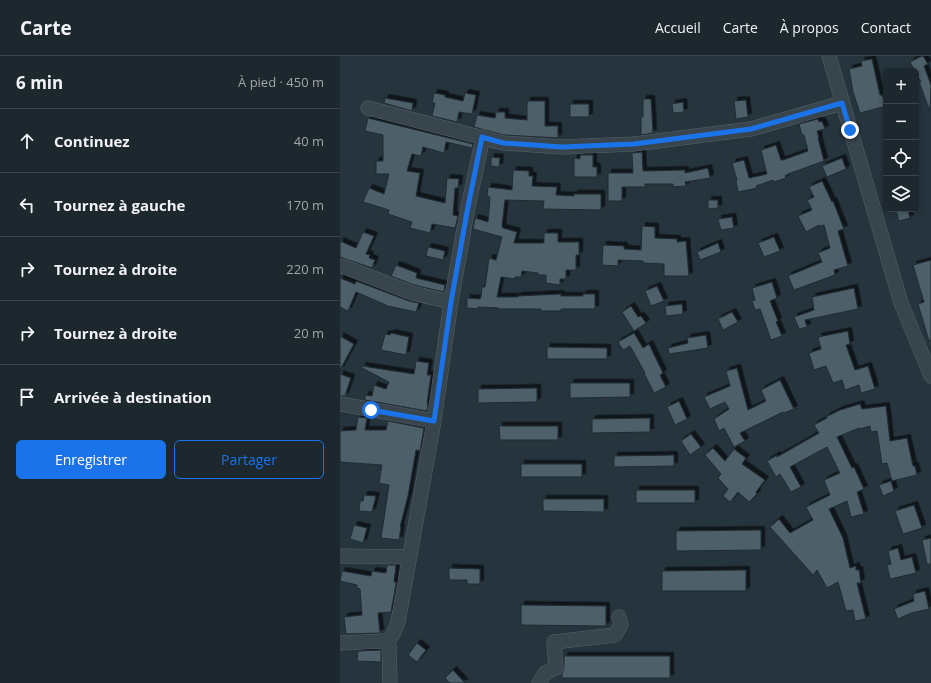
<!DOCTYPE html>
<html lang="fr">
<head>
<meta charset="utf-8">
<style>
  body { margin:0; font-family:"Open Sans",sans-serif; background:#29333a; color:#f1f3f6 }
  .controls { position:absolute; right:12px; top:12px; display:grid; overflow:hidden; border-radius:6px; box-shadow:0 2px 6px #0003 }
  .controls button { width:36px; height:36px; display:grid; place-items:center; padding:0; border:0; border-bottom:1px solid #3a444a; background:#1c272e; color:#f1f3f6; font:20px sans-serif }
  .stop { position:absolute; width:12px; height:12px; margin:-9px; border:3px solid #1a73e8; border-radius:50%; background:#fff }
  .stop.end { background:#1a73e8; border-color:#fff; box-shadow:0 1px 4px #0008 }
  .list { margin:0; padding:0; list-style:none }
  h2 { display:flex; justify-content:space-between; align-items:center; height:52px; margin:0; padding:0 16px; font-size:17px }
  h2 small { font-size:13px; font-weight:400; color:#a0a5aa }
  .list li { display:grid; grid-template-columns:26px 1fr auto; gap:12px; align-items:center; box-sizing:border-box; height:64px; padding:0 16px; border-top:1px solid #3a444a }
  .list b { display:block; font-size:15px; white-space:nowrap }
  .list em { font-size:13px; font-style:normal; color:#a0a5aa }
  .actions { display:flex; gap:8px; padding:12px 16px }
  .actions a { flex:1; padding:9px 0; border:1px solid #1a73e8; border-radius:6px; text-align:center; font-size:14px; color:#1a73e8 }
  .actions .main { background:#1a73e8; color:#fff }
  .icon { flex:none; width:22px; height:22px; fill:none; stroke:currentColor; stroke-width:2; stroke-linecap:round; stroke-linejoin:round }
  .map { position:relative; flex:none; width:591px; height:627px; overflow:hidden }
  header { display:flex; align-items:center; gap:24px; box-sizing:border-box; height:56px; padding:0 20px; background:#1c272e; border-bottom:1px solid #3a444a }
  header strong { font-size:19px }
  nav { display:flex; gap:22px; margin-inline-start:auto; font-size:14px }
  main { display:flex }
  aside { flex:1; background:#1c272e }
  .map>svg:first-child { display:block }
  .building { fill:#4e5e67; stroke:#1f2c34; filter:url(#shadow) }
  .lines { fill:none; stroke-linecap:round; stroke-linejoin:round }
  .minor-casing { stroke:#56636b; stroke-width:15 }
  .minor { stroke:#38454d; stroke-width:14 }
  .route { stroke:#1a73e8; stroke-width:5 }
</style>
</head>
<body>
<header>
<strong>Carte</strong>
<nav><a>Accueil</a><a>Carte</a><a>À propos</a><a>Contact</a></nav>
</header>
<main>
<aside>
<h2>6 min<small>À pied · 450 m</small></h2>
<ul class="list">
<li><svg class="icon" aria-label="ahead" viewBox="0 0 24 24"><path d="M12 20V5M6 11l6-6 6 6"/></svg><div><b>Continuez</b></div><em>40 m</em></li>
<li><svg class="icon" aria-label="left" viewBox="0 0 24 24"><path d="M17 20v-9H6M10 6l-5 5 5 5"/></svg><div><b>Tournez à gauche</b></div><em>170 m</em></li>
<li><svg class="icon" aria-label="right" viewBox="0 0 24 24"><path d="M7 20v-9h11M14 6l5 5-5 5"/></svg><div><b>Tournez à droite</b></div><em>220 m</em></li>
<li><svg class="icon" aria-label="right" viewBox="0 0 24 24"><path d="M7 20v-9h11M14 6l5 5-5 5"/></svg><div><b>Tournez à droite</b></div><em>20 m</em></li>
<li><svg class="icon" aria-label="arrive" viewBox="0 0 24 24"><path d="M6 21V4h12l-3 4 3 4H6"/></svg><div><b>Arrivée à destination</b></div></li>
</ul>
<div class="actions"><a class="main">Enregistrer</a><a>Partager</a></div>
</aside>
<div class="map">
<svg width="591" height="627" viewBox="0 0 591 627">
  <defs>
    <filter id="shadow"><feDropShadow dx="3.5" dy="-3.5" stdDeviation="0" flood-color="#0009"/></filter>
  </defs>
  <rect width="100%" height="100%" fill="#25343d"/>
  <!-- building -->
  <path class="building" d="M 582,0 L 583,0 L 588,8 L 584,10 L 591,29 L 590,55 L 579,26 L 581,26 L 570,6 Z
    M 532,3 L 540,39 L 542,39 L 546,50 L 520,57 L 513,36 L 509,13 L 522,10 L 521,5 Z
    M 94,37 L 105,39 L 105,41 L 123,45 L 125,37 L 136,39 L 132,58 L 119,56 L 117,66 L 92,60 L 95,47 L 92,47 Z
    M 45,42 L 73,47 L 72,55 L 44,47 Z
    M 303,43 L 311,43 L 313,77 L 301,79 L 301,61 L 303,61 Z
    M 406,44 L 408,61 L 396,63 L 394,45 Z
    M 187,45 L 205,45 L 205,70 L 218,70 L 218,82 L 164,79 L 134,71 L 137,59 L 155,62 L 156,56 L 165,56 L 165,62 L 187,64 Z
    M 343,46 L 344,56 L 333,57 L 332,48 Z
    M 230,48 L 249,48 L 249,61 L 230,61 Z
    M 28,62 L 133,88 L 132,92 L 106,86 L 104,97 L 83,91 L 81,100 L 72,98 L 67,115 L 80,117 L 76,140 L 105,147 L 107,122 L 119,123 L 118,132 L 115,132 L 113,159 L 118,160 L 115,172 L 92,168 L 90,177 L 70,172 L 72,166 L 48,158 L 49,154 L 23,146 L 29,132 L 44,138 L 49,118 L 36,118 L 36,105 L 43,105 L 43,79 L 25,75 Z
    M 478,63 L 479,66 L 482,65 L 485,73 L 477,75 L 479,82 L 478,82 L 484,105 L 448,118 L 445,120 L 446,122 L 434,126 L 433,124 L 416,130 L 417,132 L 398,136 L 396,125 L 397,124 L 392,107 L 404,104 L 409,122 L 427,118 L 421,94 L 436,89 L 441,104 L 443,104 L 468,95 L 464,79 L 462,79 L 459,68 Z
    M 302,96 L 303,115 L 345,114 L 345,117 L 368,112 L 370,122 L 345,126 L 346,130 L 333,131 L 333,128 L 305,128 L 305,131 L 282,131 L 282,145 L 268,145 L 268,117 L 293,117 L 292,97 Z
    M 240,99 L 253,99 L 253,111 L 257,111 L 257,121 L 234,121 L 234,102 L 240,103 Z
    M 151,101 L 160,102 L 159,111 L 151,110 Z
    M 502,102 L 506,113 L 487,121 L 482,110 Z
    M 173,114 L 189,115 L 189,120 L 193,120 L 192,130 L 217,131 L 216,139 L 234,140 L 234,138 L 261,138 L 261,154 L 203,153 L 204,145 L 165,144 L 162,170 L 163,172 L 177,176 L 174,187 L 204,187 L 204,177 L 218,177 L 218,186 L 239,186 L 239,199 L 236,199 L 236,214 L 226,214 L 226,223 L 220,223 L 220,229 L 206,227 L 206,219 L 198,219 L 198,217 L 182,215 L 181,221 L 175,221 L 175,223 L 161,221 L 157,241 L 178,241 L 178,240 L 221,238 L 221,240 L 243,240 L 243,238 L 255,238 L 255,253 L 221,253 L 221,255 L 201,255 L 201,253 L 159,253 L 159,252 L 138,251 L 138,253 L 127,252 L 127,242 L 140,243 L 141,241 L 142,231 L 145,231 L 149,202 L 156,204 L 162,181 L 133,173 L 135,162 L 148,166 L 150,141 L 147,140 L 148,131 L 172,134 Z
    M 482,125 L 492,146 L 493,145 L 504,173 L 498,175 L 508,210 L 494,214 L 495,219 L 454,234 L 448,220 L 482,206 L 478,197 L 490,192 L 484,169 L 480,170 L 479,169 L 466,176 L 458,160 L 472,154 L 467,144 L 474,141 L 469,131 Z
    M 368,144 L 378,144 L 378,152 L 368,153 Z
    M 565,153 L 568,153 L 570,162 L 559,165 L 556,155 Z
    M 392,161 L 394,172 L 381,174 L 378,163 Z
    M 302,170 L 315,171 L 315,182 L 337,183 L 337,186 L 346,185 L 349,220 L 324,220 L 324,208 L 303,207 L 303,205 L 278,204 L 278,210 L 262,209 L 263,189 L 284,190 L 284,193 L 301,194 Z
    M 23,176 L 34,180 L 26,198 L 30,199 L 29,202 L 35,204 L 32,212 L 0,201 L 0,185 L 16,192 Z
    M 434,181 L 440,195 L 424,201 L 418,187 Z
    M 378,187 L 381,196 L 360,204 L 357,196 Z
    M 88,191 L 105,195 L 103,204 L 86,200 Z
    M 591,204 L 591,284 L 589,285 L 578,248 L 584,246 L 573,209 Z
    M 56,209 L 77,217 L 76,222 L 105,229 L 104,236 L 74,229 L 51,220 Z
    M 0,222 L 15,228 L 16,225 L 69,245 L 79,247 L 76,256 L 48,250 L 16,236 L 8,255 L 0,251 Z
    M 432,226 L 437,242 L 430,245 L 438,265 L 436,266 L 442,280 L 431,284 L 420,253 L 415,254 L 412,245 L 415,244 L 412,232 Z
    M 317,230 L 324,245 L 311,250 L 305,235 Z
    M 514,232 L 518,253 L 465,264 L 467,271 L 459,273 L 454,261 L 474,254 L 472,241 Z
    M 342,248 L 343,258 L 326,260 L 325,250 Z
    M 291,250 L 298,261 L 301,260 L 306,267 L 294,275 L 282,256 Z
    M 392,256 L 398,266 L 383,274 L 378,263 Z
    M 508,275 L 510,288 L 506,289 L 515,314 L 528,310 L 535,333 L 521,337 L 519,329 L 505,334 L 502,324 L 493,327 L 486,310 L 474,314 L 469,297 L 481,293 L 478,281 Z
    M 51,277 L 69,281 L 66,299 L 41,294 L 45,278 L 50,279 Z
    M 294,277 L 303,292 L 309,288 L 323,317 L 320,319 L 326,331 L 314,337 L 304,317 L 305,317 L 290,290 L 283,294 L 278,286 Z
    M 366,279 L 368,292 L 329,298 L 328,292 L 348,287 L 347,282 Z
    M 0,280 L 14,288 L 0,314 Z
    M 207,291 L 267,292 L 267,303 L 207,303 Z
    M 76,305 L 89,307 L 87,319 L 91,319 L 87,347 L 88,347 L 87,355 L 25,344 L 25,339 L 32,340 L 34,329 L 46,333 L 49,326 L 22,312 L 22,310 L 74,318 Z
    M 397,312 L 408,354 L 426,345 L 421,334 L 440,324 L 454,353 L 444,357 L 443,356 L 400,377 L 405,385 L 394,391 L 384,372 L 379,375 L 374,363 L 389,353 L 385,346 L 370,353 L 364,341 L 390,330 L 386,315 Z
    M 0,318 L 11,322 L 5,340 L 0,340 Z
    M 230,327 L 290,327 L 290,341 L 230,342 Z
    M 197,332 L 197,346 L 138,347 L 138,333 Z
    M 339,345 L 347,363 L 335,369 L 327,351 Z
    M 520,348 L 522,353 L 546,350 L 550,385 L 567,382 L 573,410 L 575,410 L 577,419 L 552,425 L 547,407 L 542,408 L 537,375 L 531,376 L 530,370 L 519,373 L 519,372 L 497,381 L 512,412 L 514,411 L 524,433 L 517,436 L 524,458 L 511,461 L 507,445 L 489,453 L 503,482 L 510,512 L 516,510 L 516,514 L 519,514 L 521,527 L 517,527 L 526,563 L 515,565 L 513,554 L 506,555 L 498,526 L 487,532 L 477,514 L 473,519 L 430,471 L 439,463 L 450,477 L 473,464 L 466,451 L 490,439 L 484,424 L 500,417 L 487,391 L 450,411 L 461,431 L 451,436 L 440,418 L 436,421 L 427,405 L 437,399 L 437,401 L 479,377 L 474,369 L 487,362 L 486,361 L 500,354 Z
    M 18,361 L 27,362 L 25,374 L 46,374 L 48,365 L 84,372 L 80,395 L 76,394 L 68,440 L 60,471 L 61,471 L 59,484 L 41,482 L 49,429 L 39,427 L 42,409 L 0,406 L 0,375 L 16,374 Z
    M 310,362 L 310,376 L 252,377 L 252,363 Z
    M 159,370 L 218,370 L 218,384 L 160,384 Z
    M 351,378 L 361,391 L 350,399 L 341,385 Z
    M 373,392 L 385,405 L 394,393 L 406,402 L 402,408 L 425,424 L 416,436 L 417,438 L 409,446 L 398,436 L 390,446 L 383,440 L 388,433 L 378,422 L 381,418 L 365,399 Z
    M 334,399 L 334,410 L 274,411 L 274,400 Z
    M 181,408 L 242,408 L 242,421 L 181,421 Z
    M 551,425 L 554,435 L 543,440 L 539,429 Z
    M 296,434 L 355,434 L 355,447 L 296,447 Z
    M 24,439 L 36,440 L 32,456 L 19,455 L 20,445 L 23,445 Z
    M 203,443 L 264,443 L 264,456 L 203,455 Z
    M 574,449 L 582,472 L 563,478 L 555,455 Z
    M 14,469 L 27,472 L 23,487 L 10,483 Z
    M 421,474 L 421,494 L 336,495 L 336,475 Z
    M 591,482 L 591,508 L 587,508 L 582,484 Z
    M 558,492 L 561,504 L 572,501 L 576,517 L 550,523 L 547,509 L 551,508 L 548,495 Z
    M 47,509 L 56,509 L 54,526 L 56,526 L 56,528 L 51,556 L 38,557 L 40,577 L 6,578 L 4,561 L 22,559 L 20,533 L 17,532 L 17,529 L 0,525 L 2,515 L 31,520 L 32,515 L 46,517 Z
    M 109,512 L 140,513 L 140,528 L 127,528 L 127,524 L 109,524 Z
    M 406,514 L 406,535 L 322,535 L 322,515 Z
    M 585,535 L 589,553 L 571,557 L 558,563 L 554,553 L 574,545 L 573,538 Z
    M 181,549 L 266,550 L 266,570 L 181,569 Z
    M 77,587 L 86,594 L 77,606 L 68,599 Z
    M 41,594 L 41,606 L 17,605 L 18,595 Z
    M 224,600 L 330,600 L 330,622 L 222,622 L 222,618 L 224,612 Z
    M 113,614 L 125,627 L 110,627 L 105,622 Z"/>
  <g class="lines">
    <!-- minor casing -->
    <g class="minor-casing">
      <path id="minor" d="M 489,0 L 561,247 L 591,320
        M 28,52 L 163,87 L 222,91 L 294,88 L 411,73 L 502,47
        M 2,210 L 72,237 L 111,246
        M 0,348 L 94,365
        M 0,500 L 70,501
        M 48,586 L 54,576 L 58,566 L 94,365 L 111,246 L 127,156 L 143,81
        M 48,586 L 49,590 L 50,627
        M 0,587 L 44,585 L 48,586
        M 199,627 L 205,617 L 216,612 L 214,586 L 275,579 L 281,569 L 279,561"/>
    </g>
    <!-- minor -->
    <use href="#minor" class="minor"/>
  </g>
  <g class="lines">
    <!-- route -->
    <path class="route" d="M 31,354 L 94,365 L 111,246 L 127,156 L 142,81 L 163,87 L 222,91 L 294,88 L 411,73 L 502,47 L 510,74"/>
  </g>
</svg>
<div class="controls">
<button>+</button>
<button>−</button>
<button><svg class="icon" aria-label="locate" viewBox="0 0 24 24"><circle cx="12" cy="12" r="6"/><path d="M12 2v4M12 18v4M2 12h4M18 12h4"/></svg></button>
<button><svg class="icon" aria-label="layers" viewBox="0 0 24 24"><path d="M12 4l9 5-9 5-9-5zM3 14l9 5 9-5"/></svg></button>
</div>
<div class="stop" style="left:31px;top:354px"></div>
<div class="stop end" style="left:510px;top:74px"></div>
</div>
</main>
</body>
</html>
